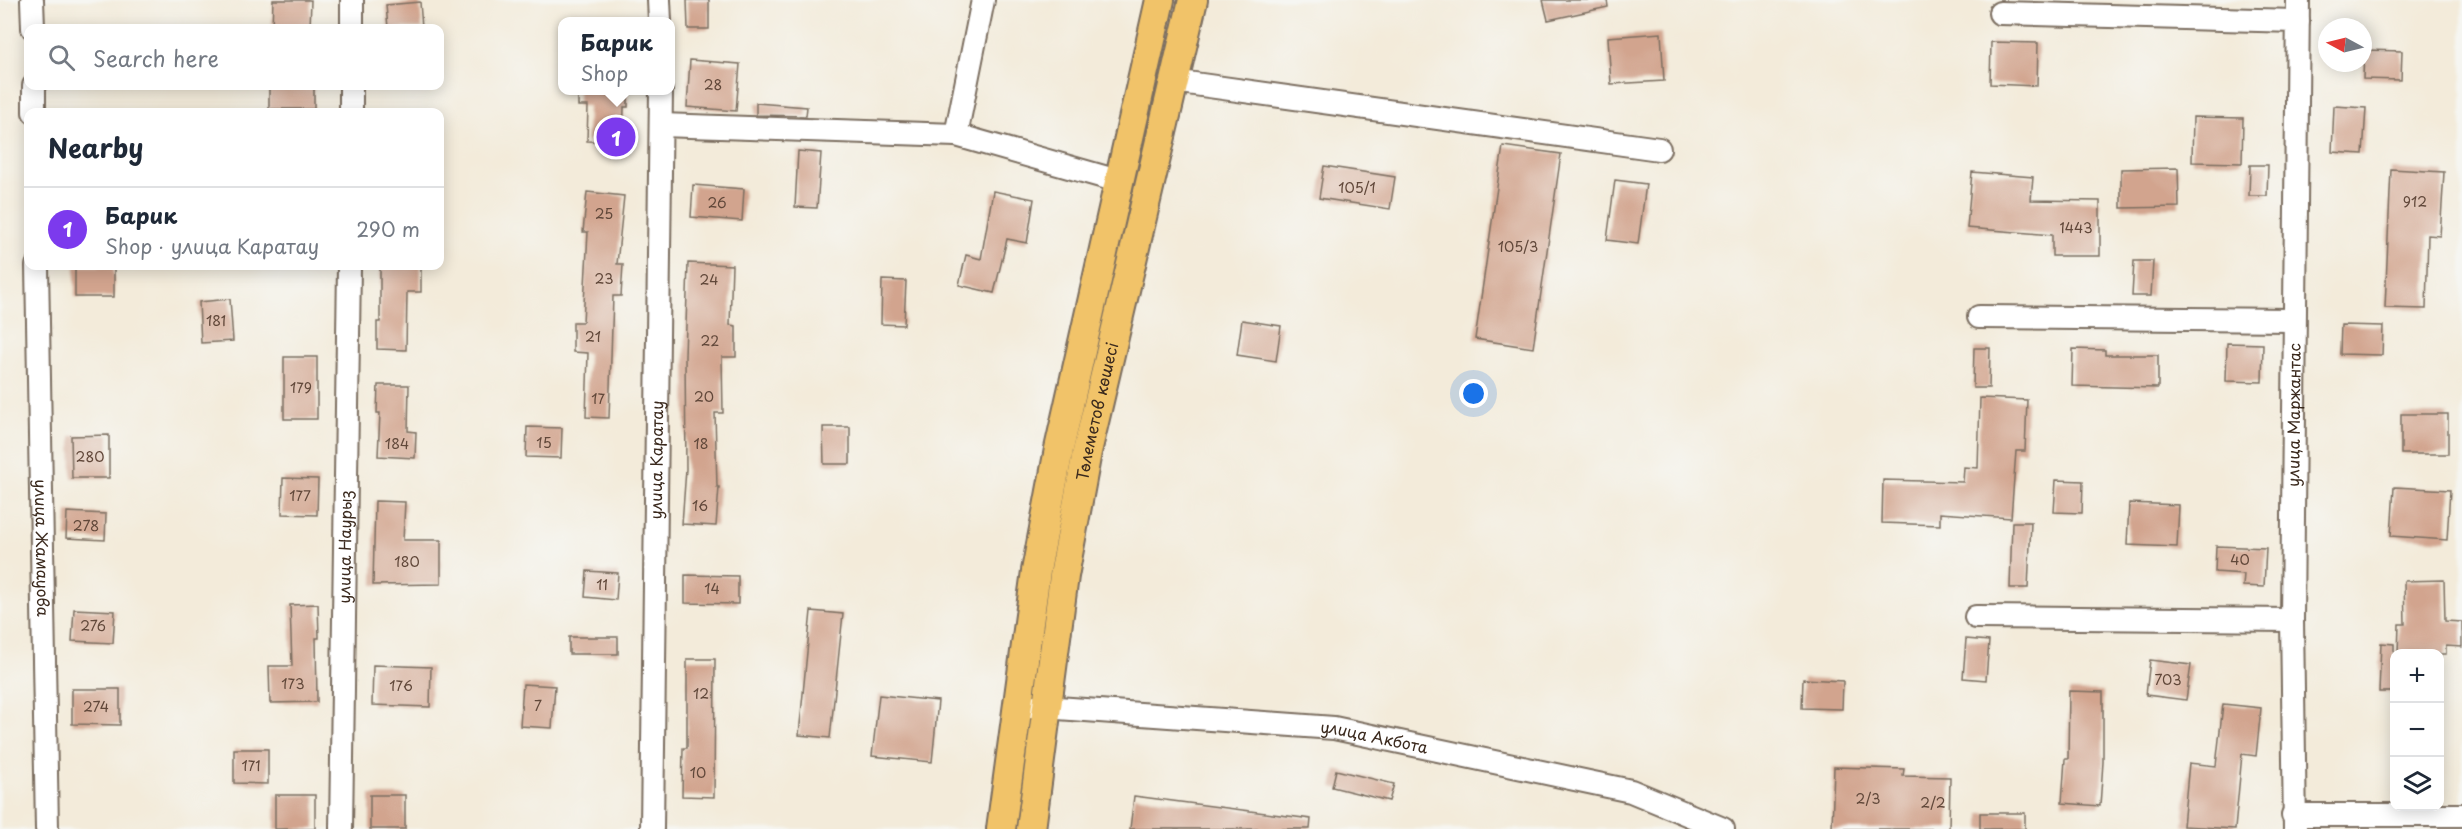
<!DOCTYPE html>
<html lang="en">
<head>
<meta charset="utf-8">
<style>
  body { margin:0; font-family:"Playpen Sans",sans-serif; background:#f2f2f3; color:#1f2937 }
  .controls { position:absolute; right:18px; bottom:18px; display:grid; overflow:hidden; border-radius:12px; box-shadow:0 3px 15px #0003 }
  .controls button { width:54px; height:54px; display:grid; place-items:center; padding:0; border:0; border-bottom:2px solid #e0e1e3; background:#fff; color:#1f2937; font:30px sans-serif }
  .compass { position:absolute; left:2318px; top:18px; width:54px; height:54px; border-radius:50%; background:#fff; box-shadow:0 3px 15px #0003; rotate:277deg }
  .you { position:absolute; left:1474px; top:394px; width:21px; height:21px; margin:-15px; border:4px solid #fff; border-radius:50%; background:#1a73e8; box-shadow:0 0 0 9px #1a73e833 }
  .badge { display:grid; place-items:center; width:39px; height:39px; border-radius:50%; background:#7c3aed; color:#fff; font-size:20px; font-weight:700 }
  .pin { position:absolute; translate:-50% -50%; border:3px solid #fff; box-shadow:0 2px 6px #0006 }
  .popup { position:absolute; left:558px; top:17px; width:117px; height:78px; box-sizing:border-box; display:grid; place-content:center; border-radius:12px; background:#fff; filter:drop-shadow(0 2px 4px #0005); font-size:20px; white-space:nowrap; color:#747a83 }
  .popup b { font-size:22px; color:#1f2937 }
  .popup::after { content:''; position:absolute; left:50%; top:100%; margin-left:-12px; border:12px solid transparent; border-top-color:#fff }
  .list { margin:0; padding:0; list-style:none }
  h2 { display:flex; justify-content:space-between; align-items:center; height:78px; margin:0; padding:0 24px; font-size:26px }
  h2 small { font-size:20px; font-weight:400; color:#747a83 }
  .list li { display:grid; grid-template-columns:39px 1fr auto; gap:18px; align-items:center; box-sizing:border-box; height:84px; padding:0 24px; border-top:2px solid #e0e1e3 }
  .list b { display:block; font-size:22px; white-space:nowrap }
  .list p { margin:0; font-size:20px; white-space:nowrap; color:#747a83 }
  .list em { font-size:20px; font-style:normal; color:#747a83 }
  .icon { flex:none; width:33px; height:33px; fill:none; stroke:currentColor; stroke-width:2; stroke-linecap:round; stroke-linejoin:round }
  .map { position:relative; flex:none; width:2462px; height:829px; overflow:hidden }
  .search { position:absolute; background:#fff; box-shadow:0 3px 15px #0003; left:24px; top:24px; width:420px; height:66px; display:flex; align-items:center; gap:15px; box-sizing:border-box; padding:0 21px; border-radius:12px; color:#747a83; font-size:22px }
  .panel { position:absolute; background:#fff; box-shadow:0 3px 15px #0003; left:24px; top:108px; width:420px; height:162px; border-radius:12px }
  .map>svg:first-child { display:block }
  .building { fill:#d2a48e }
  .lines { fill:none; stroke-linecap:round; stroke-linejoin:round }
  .minor-casing { stroke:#7b6e60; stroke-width:26 }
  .major-casing { stroke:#7b6e60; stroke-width:32 }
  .minor { stroke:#fff; stroke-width:22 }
  .major { stroke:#f1c369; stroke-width:28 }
  .labels { text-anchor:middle; stroke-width:5; stroke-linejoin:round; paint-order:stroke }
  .number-label { font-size:14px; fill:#61483a }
  .street-label { font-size:16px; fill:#3b2a1e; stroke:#f6f6f2 }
</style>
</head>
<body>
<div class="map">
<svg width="2462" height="829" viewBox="0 0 2462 829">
  <rect width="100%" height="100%" fill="#f6f6f2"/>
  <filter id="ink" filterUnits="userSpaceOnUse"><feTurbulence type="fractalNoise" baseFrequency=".0167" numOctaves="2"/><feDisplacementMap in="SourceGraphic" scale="12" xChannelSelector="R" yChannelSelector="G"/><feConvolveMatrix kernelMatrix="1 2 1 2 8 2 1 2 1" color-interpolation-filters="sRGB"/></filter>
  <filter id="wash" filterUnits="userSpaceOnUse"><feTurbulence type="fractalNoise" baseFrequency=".008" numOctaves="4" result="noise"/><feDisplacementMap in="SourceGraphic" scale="24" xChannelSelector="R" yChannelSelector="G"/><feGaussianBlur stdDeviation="1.35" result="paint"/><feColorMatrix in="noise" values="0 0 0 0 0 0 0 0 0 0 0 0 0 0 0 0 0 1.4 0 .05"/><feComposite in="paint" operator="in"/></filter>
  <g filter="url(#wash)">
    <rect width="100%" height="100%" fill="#f3ebda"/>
    <g id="blocks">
      <!-- building -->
      <path class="building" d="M 273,0 L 311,0 L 310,28 L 272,28 Z
        M 687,0 L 709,0 L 709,29 L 688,29 Z
        M 1543,0 L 1607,0 L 1608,7 L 1548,20 Z
        M 420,2 L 422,28 L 388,28 L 386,5 Z
        M 1661,33 L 1664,81 L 1611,84 L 1608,37 Z
        M 1991,42 L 2038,43 L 2037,86 L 1990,84 Z
        M 2364,50 L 2402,51 L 2401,80 L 2363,79 Z
        M 690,60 L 740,64 L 736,111 L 687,107 Z
        M 269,86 L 314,86 L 314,109 L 269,109 Z
        M 578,90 L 628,90 L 628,107 L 624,107 L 623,142 L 587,141 L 588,106 L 578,106 Z
        M 756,103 L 807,107 L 806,116 L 756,115 Z
        M 2334,106 L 2366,108 L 2363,154 L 2332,152 Z
        M 2193,117 L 2243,118 L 2242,163 L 2192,162 Z
        M 1503,146 L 1561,154 L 1533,348 L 1475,339 Z
        M 798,151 L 821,153 L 817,208 L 795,207 Z
        M 2250,165 L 2268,165 L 2267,196 L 2249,196 Z
        M 1324,166 L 1395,177 L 1390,209 L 1319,198 Z
        M 2178,168 L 2179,207 L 2121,208 L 2121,169 Z
        M 2391,169 L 2444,172 L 2440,236 L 2428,235 L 2426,309 L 2385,308 Z
        M 1972,172 L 2033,177 L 2031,200 L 2100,201 L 2100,256 L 2052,256 L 2052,235 L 1967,228 Z
        M 1615,180 L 1646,184 L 1638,244 L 1607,240 Z
        M 693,185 L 744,189 L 742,221 L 691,217 Z
        M 993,191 L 1034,199 L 1027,243 L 1007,239 L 994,293 L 959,285 L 966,255 L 981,259 Z
        M 587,192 L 624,196 L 617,264 L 623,264 L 621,296 L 613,296 L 609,418 L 586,417 L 588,353 L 573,352 L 573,322 L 583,322 L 588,232 L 583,232 Z
        M 2134,261 L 2153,261 L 2151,296 L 2132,296 Z
        M 688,263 L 732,265 L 730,325 L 736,326 L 736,357 L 722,357 L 723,413 L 715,413 L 717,487 L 719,487 L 716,526 L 682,524 L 686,469 L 685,356 Z
        M 75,266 L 114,266 L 114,297 L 75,297 Z
        M 380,266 L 421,266 L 421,292 L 407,292 L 406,350 L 377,349 L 377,322 L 380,322 Z
        M 882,280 L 906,281 L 904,325 L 881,324 Z
        M 230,299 L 233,341 L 201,343 L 199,302 Z
        M 1242,320 L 1281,326 L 1276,361 L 1237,355 Z
        M 2341,325 L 2383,326 L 2382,355 L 2340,354 Z
        M 2227,343 L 2263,344 L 2262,382 L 2226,381 Z
        M 1974,348 L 1990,348 L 1989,388 L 1973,388 Z
        M 2073,349 L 2105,350 L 2105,355 L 2158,355 L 2158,388 L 2072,386 Z
        M 284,357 L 317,357 L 317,419 L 284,419 Z
        M 378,385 L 409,385 L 408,431 L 416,432 L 415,458 L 378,456 L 380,413 L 377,413 Z
        M 1980,398 L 2027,400 L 2025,451 L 2016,451 L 2011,518 L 1940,513 L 1940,525 L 1882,523 L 1883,480 L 1963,482 L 1964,467 L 1978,468 Z
        M 2401,414 L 2448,414 L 2448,454 L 2401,454 Z
        M 527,427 L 562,428 L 561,458 L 526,457 Z
        M 823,427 L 850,427 L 850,464 L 824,464 Z
        M 109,435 L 109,478 L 72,478 L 71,436 Z
        M 283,478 L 318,479 L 317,515 L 282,514 Z
        M 2056,480 L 2083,481 L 2082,513 L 2054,512 Z
        M 2394,487 L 2450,490 L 2447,540 L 2391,536 Z
        M 375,501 L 405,502 L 403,540 L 441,540 L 441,584 L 373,585 Z
        M 2129,503 L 2179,505 L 2177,547 L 2127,545 Z
        M 67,512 L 106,514 L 105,540 L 66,538 Z
        M 2012,522 L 2031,522 L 2028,588 L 2010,588 Z
        M 2216,546 L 2266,548 L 2264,587 L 2243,586 L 2244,574 L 2215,572 Z
        M 587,571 L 618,573 L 616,600 L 585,597 Z
        M 685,575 L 738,576 L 738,604 L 685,603 Z
        M 2444,580 L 2445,621 L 2462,622 L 2462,647 L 2446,646 L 2446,654 L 2398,654 L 2399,624 L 2405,624 L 2404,581 Z
        M 318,604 L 319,638 L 316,638 L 317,702 L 270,703 L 269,666 L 292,666 L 290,605 Z
        M 74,609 L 115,611 L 113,643 L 72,641 Z
        M 811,611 L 843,614 L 830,738 L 799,735 Z
        M 569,637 L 618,637 L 618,654 L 569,654 Z
        M 1966,639 L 1989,641 L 1986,680 L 1963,678 Z
        M 2381,643 L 2394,644 L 2394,692 L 2379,692 Z
        M 687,659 L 715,659 L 714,797 L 682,796 L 683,748 L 687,748 Z
        M 2150,660 L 2191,665 L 2186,700 L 2146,695 Z
        M 373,665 L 431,667 L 430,707 L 372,705 Z
        M 1803,679 L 1843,681 L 1842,709 L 1802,708 Z
        M 523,684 L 555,686 L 552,728 L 520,726 Z
        M 72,689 L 120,689 L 120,725 L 72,724 Z
        M 2069,691 L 2103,692 L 2103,762 L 2100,806 L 2062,803 L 2065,759 L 2068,759 Z
        M 879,695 L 938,701 L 932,762 L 872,756 Z
        M 2223,704 L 2261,708 L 2256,756 L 2242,754 L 2235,829 L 2183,826 L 2189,763 L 2216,766 Z
        M 234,749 L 268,749 L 268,784 L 234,783 Z
        M 1834,767 L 1904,769 L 1903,776 L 1950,777 L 1949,829 L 1832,829 Z
        M 1336,770 L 1394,784 L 1389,801 L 1332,787 Z
        M 275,795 L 315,795 L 315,829 L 275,829 Z
        M 370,795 L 405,795 L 405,829 L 370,829 Z
        M 1134,796 L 1311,819 L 1310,829 L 1130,829 Z
        M 1980,813 L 2025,813 L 2025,829 L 1980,829 Z"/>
    </g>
  </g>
  <g filter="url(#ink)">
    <use href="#blocks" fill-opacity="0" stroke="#7b6e60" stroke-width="1.5"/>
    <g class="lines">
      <!-- minor casing -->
      <g class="minor-casing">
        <g id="minor">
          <path d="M 32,0 L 33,28"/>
          <path d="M 659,0 L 660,21"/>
          <path d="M 2000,13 L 2298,21"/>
          <path d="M 352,28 L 352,0"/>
          <path d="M 1173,81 L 1659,149"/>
          <path d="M 34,86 L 34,112"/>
          <path d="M 351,112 L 351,86"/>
          <path d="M 661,125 L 956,135 L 1118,181"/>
          <path d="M 956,135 L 983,0"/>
          <path id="s1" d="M 37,266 L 47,829"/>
          <path d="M 1979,317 L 2293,320"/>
          <path d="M 1976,617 L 2292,620"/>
          <path id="s2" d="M 1030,706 L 1334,728 L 1631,791 L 1723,829"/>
          <path d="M 2293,815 L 2462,815"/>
          <path id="s3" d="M 341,829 L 349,266"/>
          <path id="s4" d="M 652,829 L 661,90"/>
          <path id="s5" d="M 2295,829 L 2292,620 L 2298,0"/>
        </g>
      </g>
      <!-- major casing -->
      <g class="major-casing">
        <g id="major">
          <path d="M 1001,829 L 1036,571 L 1059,449 L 1160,0"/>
          <path id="s6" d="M 1031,829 L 1064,576 L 1087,452 L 1193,0"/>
        </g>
      </g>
      <!-- minor -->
      <use href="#minor" class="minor"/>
      <!-- major -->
      <use href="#major" class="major"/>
    </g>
  </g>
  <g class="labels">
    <!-- number labels -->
    <g class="number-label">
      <text x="713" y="90">28</text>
      <text x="1357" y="193">105/1</text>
      <text x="2415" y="207">912</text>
      <text x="717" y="208">26</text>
      <text x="604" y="219">25</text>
      <text x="2076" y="233">1443</text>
      <text x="1518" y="252">105/3</text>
      <text x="604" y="284">23</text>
      <text x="709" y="285">24</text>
      <text x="216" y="326">181</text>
      <text x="593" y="342">21</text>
      <text x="710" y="346">22</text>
      <text x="301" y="393">179</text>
      <text x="704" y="402">20</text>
      <text x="598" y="404">17</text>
      <text x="544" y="448">15</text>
      <text x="397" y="449">184</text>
      <text x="701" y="449">18</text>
      <text x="90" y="462">280</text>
      <text x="300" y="501">177</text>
      <text x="700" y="511">16</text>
      <text x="86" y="531">278</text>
      <text x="2240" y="565">40</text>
      <text x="407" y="567">180</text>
      <text x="602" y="590">11</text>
      <text x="712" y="594">14</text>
      <text x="93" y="631">276</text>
      <text x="2168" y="685">703</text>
      <text x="293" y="689">173</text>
      <text x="401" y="691">176</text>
      <text x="701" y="699">12</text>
      <text x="538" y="711">7</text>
      <text x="96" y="712">274</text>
      <text x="251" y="771">171</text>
      <text x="698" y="778">10</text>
      <text x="1868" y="804">2/3</text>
      <text x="1933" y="808">2/2</text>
    </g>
    <!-- street labels -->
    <g class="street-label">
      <text dy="6" stroke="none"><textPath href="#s6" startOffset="423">Төлеметов көшесі</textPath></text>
      <text dy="6" stroke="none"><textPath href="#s5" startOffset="414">улица Маржантас</textPath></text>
      <text dy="6" stroke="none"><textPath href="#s4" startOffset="369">улица Каратау</textPath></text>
      <text dy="6" stroke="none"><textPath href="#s1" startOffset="282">улица Жамауова</textPath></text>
      <text dy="6" stroke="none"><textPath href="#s3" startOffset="282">улица Наурыз</textPath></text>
      <text dy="6" stroke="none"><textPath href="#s2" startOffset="346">улица Акбота</textPath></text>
    </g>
  </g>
</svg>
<div class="controls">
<button>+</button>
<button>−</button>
<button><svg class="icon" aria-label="layers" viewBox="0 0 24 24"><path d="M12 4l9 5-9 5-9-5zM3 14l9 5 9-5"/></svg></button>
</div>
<svg class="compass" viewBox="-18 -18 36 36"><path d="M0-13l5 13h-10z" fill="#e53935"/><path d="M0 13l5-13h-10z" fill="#747a83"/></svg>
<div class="you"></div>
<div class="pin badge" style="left:616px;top:137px">1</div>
<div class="popup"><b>Барик</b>Shop</div>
<div class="search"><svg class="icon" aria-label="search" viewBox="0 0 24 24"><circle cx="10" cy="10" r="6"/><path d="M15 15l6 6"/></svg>Search here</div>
<section class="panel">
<h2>Nearby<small></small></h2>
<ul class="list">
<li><span class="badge">1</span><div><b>Барик</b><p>Shop · улица Каратау</p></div><em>290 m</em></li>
</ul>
</section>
</div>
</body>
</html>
